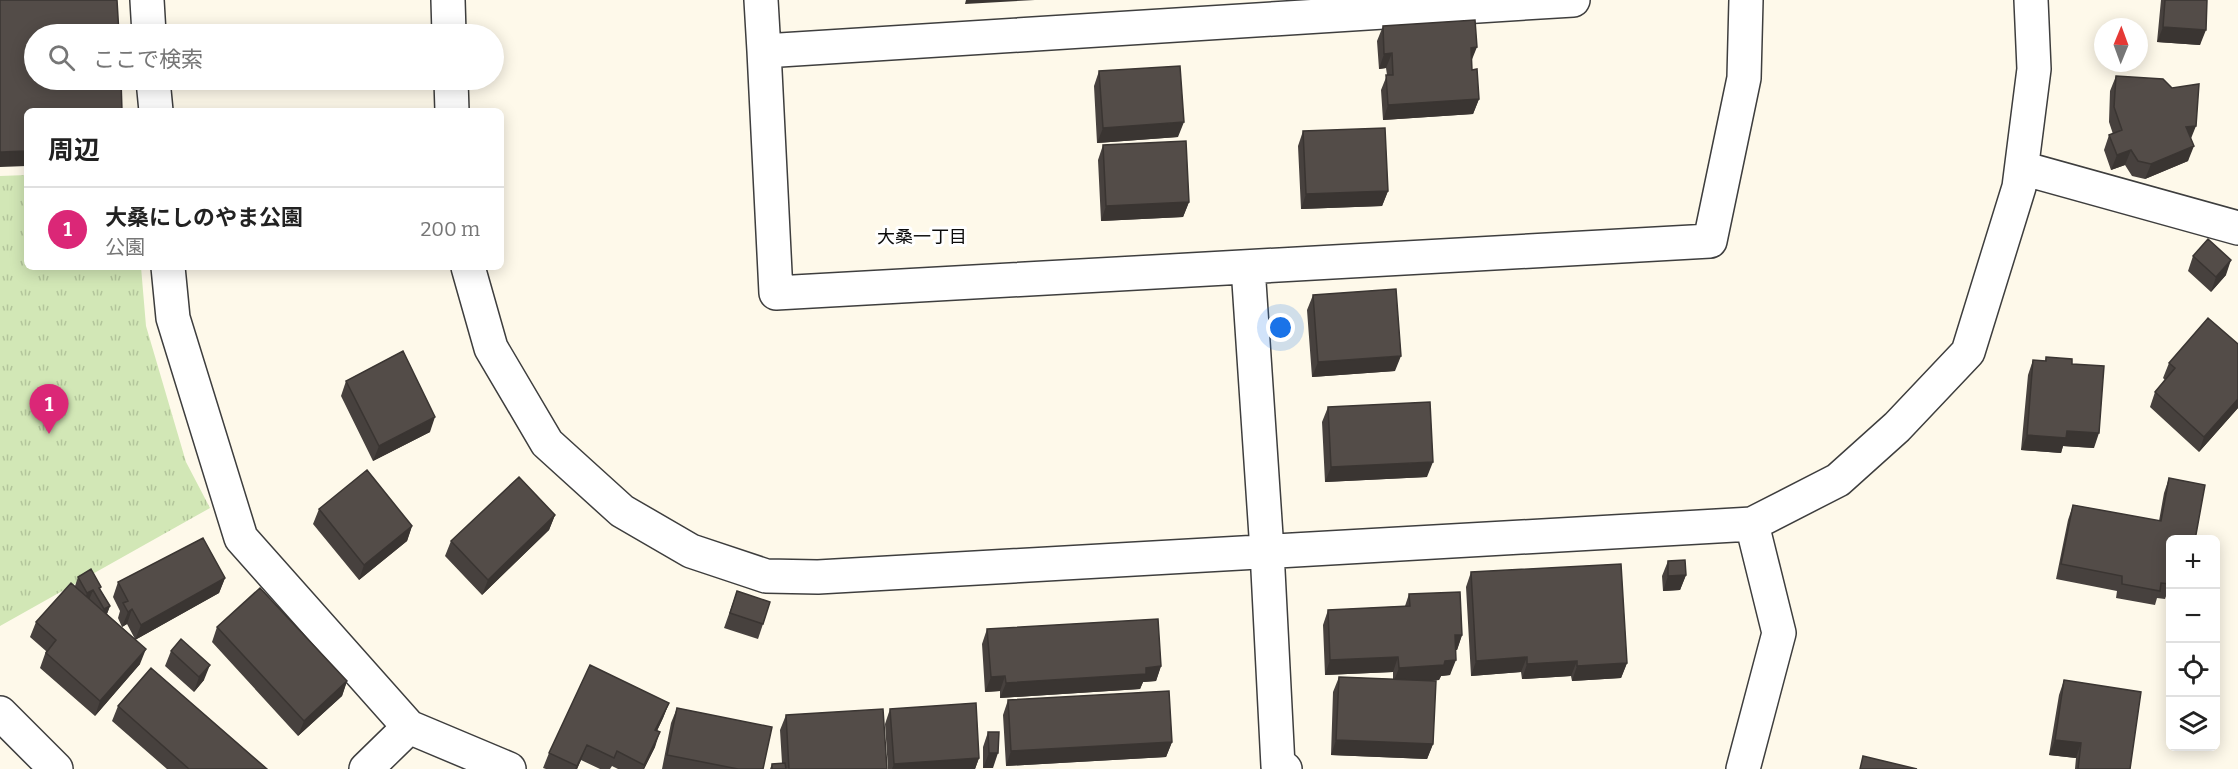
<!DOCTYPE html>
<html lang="ja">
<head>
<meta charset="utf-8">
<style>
  body { margin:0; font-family:Bitter,"Noto Sans JP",serif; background:#f6f6f6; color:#222 }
  .controls { position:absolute; right:18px; bottom:18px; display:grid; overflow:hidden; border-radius:9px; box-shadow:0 3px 15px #0003 }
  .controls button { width:54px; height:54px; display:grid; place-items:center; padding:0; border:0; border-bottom:2px solid #e0e0e0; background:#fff; color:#222; font:30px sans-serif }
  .compass { position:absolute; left:2094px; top:18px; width:54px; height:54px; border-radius:50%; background:#fff; box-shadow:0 3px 15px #0003; rotate:1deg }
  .you { position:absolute; left:1281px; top:328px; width:21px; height:21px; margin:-15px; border:4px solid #fff; border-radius:50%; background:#1a73e8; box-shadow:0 0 0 9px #1a73e833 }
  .badge { display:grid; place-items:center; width:39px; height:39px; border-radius:50%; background:#db2777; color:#fff; font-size:20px; font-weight:700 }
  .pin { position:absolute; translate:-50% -50px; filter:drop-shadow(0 2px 3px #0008) }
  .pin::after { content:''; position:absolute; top:32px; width:21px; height:18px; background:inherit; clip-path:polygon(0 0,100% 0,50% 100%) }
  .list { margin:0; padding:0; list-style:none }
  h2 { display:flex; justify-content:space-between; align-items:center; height:78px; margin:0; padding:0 24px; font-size:26px }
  h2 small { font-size:20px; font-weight:400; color:#767676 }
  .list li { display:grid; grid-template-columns:39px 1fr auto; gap:18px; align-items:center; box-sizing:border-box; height:84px; padding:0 24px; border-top:2px solid #e0e0e0 }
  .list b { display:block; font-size:22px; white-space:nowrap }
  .list p { margin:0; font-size:20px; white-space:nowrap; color:#767676 }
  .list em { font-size:20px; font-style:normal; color:#767676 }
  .icon { flex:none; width:33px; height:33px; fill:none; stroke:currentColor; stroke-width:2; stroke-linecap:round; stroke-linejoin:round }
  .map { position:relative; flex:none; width:2238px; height:769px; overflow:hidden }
  .search { position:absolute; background:#fff; box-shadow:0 3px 15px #0003; left:24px; top:24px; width:480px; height:66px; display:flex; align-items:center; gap:15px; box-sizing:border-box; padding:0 21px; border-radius:33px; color:#767676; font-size:22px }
  .panel { position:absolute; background:#fff; box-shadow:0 3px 15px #0003; left:24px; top:108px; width:480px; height:162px; border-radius:9px }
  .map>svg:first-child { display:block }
  .park { fill:url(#park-tufts) }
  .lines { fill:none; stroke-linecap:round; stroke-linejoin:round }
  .minor-casing { stroke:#3e3e3e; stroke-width:36 }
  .minor { stroke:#fff; stroke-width:33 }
  .wall { fill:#47413e }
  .shaded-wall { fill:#3a3532 }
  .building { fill:#534c48; stroke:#3a3532; stroke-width:1.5 }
  .labels { text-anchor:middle; stroke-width:6; stroke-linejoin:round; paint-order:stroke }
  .neighbourhood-label { font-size:18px; fill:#0b0b0b; stroke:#fff }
</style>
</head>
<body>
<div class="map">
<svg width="2238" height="769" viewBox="0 0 2238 769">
  <defs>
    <pattern id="park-tufts" width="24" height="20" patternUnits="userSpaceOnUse" patternTransform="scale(1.5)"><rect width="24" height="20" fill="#d2e7b6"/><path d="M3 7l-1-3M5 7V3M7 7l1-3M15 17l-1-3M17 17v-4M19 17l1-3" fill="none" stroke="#b3c59b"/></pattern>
  </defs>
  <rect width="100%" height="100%" fill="#fef9ea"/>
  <!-- park -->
  <path class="park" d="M 27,175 L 27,267 L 141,267 L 146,326 L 186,462 L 210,508 L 0,626 L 0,176 Z"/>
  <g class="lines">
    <!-- minor casing -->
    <g class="minor-casing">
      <path id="minor" d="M 147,0 L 149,34
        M 448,0 L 449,34
        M 761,0 L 764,51 L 1573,0
        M 764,51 L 776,293 L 1710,241 L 1744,78 L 1746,0
        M 153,80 L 156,111
        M 451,80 L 452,111
        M 2022,168 L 2238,228
        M 168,267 L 173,318 L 241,538 L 409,727 L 509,769
        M 468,267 L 491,348 L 547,443 L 622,511 L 691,551 L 766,576 L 818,577 L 1752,524 L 1838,480 L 1897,427 L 1968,352 L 2019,187 L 2034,69 L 2031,0
        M 1248,267 L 1267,551 L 1278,766 L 1285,769
        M 0,713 L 56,769
        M 366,769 L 409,727
        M 1743,769 L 1779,633 L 1752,524"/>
    </g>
    <!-- minor -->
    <use href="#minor" class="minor"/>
  </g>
  <!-- wall -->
  <path class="wall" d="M 2161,0 L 2207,0 L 2200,45 L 2157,42 Z
    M 1383,26 L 1471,62 L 1472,70 L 1479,99 L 1473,114 L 1383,120 L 1381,90 L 1387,75 L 1386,68 L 1379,69 L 1377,41 Z
    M 1099,71 L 1178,137 L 1097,143 L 1094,86 Z
    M 2116,76 L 2191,139 L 2188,161 L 2145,179 L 2132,176 L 2125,165 L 2111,170 L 2104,150 L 2109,135 L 2113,134 L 2109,122 L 2110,91 Z
    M 1303,131 L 1388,191 L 1382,206 L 1301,209 L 1298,146 Z
    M 1103,145 L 1189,202 L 1183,217 L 1101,221 L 1098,160 Z
    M 2193,256 L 2226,275 L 2211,292 L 2188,271 Z
    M 1313,295 L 1395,371 L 1312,377 L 1307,310 Z
    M 2238,344 L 2238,408 L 2199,452 L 2150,407 L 2155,392 L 2165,380 L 2163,378 L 2169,363 Z
    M 2046,357 L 2072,364 L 2094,448 L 2063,446 L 2061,453 L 2021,450 L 2028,375 L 2033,360 L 2045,361 Z
    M 346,381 L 430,432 L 373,461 L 341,396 Z
    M 1328,407 L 1427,477 L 1325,482 L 1322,422 Z
    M 2169,478 L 2170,588 L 2169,588 L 2165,599 L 2157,598 L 2155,605 L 2116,598 L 2117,591 L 2056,579 L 2068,520 L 2073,505 L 2159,521 L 2164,493 Z
    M 319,509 L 412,526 L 407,541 L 359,580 L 313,524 Z
    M 555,515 L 549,530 L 482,595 L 445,556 L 451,541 Z
    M 1668,561 L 1686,575 L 1680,590 L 1663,591 L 1662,576 Z
    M 1471,572 L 1627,663 L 1621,678 L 1572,681 L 1571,676 L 1522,679 L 1521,672 L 1471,676 L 1466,587 Z
    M 78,577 L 101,587 L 100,589 L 110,606 L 107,614 L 135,639 L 127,624 L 122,627 L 118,618 L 120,611 L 113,597 L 118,582 L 225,578 L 219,593 L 135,640 L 140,664 L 95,716 L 40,668 L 46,651 L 30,637 L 36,622 L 75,586 Z
    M 737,591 L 763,624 L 758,639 L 724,628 Z
    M 1409,594 L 1462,635 L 1457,650 L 1455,650 L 1450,675 L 1441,676 L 1439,680 L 1428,681 L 1433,744 L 1427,759 L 1331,755 L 1333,692 L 1339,677 L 1393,679 L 1393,672 L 1325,675 L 1323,625 L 1328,610 L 1405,606 Z
    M 217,627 L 347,681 L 342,696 L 298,736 L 212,642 Z
    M 987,629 L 1161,666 L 1156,681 L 1143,682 L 1140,689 L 1000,698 L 1000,691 L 985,692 L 982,644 Z
    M 171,651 L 204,680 L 194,692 L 165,666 Z
    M 2064,680 L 2130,769 L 2075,769 L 2076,758 L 2049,755 L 2059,695 Z
    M 1008,700 L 1172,742 L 1166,757 L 1006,766 L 1003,715 Z
    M 669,703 L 663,718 L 657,731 L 655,747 L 644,769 L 618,769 L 612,766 L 610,769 L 600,769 L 581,760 L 577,769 L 546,769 L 543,768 L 549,753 Z
    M 118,706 L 267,769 L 167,769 L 112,721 Z
    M 677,708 L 763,769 L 662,769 L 671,723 Z
    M 890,709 L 979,758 L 975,769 L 888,769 L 885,724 Z
    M 786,715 L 887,769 L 770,769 L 772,764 L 782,763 L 780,730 Z
    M 988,732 L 993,768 L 983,768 L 983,747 Z"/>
  <!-- shaded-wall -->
  <path class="shaded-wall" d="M 966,0 L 1035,0 L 965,4 Z
    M 2163,27 L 2206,30 L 2200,45 L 2157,42 Z
    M 1477,47 L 1471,62 L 1471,48 Z
    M 1392,53 L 1386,68 L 1379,69 L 1384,54 Z
    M 1479,99 L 1473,114 L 1383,120 L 1388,105 Z
    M 1184,122 L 1178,137 L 1097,143 L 1103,128 Z
    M 2196,126 L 2190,141 L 2186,127 Z
    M 2194,146 L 2188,161 L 2145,179 L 2151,164 Z
    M 2131,150 L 2125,165 L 2111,170 L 2117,155 Z
    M 27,151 L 27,166 L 0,167 L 0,152 Z
    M 1388,191 L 1382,206 L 1301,209 L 1306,194 Z
    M 1189,202 L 1183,217 L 1101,221 L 1106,206 Z
    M 2231,260 L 2226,275 L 2211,292 L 2216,277 Z
    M 1401,356 L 1395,371 L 1312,377 L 1318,362 Z
    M 2238,399 L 2238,408 L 2199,452 L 2204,437 Z
    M 435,417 L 430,432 L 373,461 L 379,446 Z
    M 2067,431 L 2099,433 L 2094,448 L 2063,446 L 2061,453 L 2021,450 L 2027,435 Z
    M 1433,462 L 1427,477 L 1325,482 L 1331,467 Z
    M 555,515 L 549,530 L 482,595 L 488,580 Z
    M 412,526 L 407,541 L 359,580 L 364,565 Z
    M 1686,575 L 1680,590 L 1663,591 L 1668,576 Z
    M 225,578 L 219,593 L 135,640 L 141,625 Z
    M 93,590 L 87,605 L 82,608 L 87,593 Z
    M 110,606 L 104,621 L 98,624 L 104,609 Z
    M 132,609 L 127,624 L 122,627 L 128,612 Z
    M 1455,635 L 1462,635 L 1457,650 L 1449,650 Z
    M 146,649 L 140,664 L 95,716 L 100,701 Z
    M 1398,657 L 1393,672 L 1325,675 L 1330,660 Z
    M 1527,657 L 1521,672 L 1471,676 L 1476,661 Z
    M 1456,660 L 1450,675 L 1441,676 L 1439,680 L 1393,683 L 1399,668 L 1445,661 Z
    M 1577,661 L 1571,676 L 1522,679 L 1527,664 Z
    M 1627,663 L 1621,678 L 1572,681 L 1577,666 Z
    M 210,665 L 204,680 L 194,692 L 199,677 Z
    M 1161,666 L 1156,681 L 1143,682 L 1140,689 L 1000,698 L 1006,683 Z
    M 1005,676 L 1000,691 L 985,692 L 991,677 Z
    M 347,681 L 342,696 L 298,736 L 304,721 Z
    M 669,703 L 663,718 L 650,745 L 655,730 Z
    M 660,732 L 655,747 L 644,769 L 643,769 Z
    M 1336,740 L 1433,744 L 1427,759 L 1331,755 Z
    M 2055,740 L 2081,743 L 2076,758 L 2049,755 Z
    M 1172,742 L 1166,757 L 1006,766 L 1011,751 Z
    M 587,745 L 581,760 L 577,769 L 575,769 Z
    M 989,753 L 998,753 L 993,768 L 983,768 Z
    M 979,758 L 975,769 L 892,769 L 894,764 Z"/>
  <!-- building -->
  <path class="building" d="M 0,0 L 117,0 L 119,34 L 34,34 L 34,80 L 121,80 L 122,111 L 27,111 L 27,151 L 0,152 Z
    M 2165,0 L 2207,0 L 2206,30 L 2163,27 Z
    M 1475,20 L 1477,47 L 1471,48 L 1472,70 L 1477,69 L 1479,99 L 1388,105 L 1386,75 L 1393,75 L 1392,53 L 1384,54 L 1383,26 Z
    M 1180,66 L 1184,122 L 1103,128 L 1099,71 Z
    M 2116,76 L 2163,79 L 2172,88 L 2199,84 L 2196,126 L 2186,127 L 2194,146 L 2151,164 L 2138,161 L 2131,150 L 2117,155 L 2109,135 L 2122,130 L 2114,107 Z
    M 1385,128 L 1388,191 L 1306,194 L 1303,131 Z
    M 1186,141 L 1189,202 L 1106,206 L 1103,145 Z
    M 2208,239 L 2231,260 L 2216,277 L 2193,256 Z
    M 1396,289 L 1401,356 L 1318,362 L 1313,295 Z
    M 2208,318 L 2238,344 L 2238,399 L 2204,437 L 2155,392 L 2175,368 L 2169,363 Z
    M 403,351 L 435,417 L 379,446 L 346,381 Z
    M 2046,357 L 2072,359 L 2072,364 L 2104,366 L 2099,433 L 2067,431 L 2066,438 L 2027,435 L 2033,360 L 2046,361 Z
    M 1430,402 L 1433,462 L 1331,467 L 1328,407 Z
    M 367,470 L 412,526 L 364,565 L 319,509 Z
    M 519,477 L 555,515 L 488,580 L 451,541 Z
    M 2169,478 L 2205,485 L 2195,540 L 2170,540 L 2170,584 L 2161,583 L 2160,591 L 2122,584 L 2122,576 L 2061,564 L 2073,505 L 2161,521 Z
    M 203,538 L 225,578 L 141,625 L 132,609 L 128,612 L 123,603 L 128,601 L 118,582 Z
    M 1685,560 L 1686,575 L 1668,576 L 1668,561 Z
    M 1621,564 L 1627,663 L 1577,666 L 1577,661 L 1527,664 L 1527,657 L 1476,661 L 1471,572 Z
    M 91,569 L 101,587 L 99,588 L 110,606 L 104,609 L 93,590 L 87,593 L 78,577 Z
    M 71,583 L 146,649 L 100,701 L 46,653 L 56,640 L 36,622 Z
    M 260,588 L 347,681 L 304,721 L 217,627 Z
    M 737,591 L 770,602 L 763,624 L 730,613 Z
    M 1460,592 L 1462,635 L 1455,635 L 1456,660 L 1445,661 L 1444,665 L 1399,668 L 1398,657 L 1330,660 L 1328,610 L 1410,606 L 1409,594 Z
    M 1158,619 L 1161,666 L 1146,668 L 1146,674 L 1006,683 L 1005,676 L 991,677 L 987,629 Z
    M 181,639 L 210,665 L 199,677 L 171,651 Z
    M 590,665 L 669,703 L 655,730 L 660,732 L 644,765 L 617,751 L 614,758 L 587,745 L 577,766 L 549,753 Z
    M 151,668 L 267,769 L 189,769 L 118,706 Z
    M 1339,677 L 1436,681 L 1433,744 L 1336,740 Z
    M 2064,680 L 2141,692 L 2130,769 L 2078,769 L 2081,743 L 2055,740 Z
    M 1169,691 L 1172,742 L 1011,751 L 1008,700 Z
    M 976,703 L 979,758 L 894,764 L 890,709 Z
    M 677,708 L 772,727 L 763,769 L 738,769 L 667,755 Z
    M 883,709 L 887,769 L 789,769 L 786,715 Z
    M 988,732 L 999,732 L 998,753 L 989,753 Z
    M 1863,756 L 1917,769 L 1860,769 Z
    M 785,763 L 786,769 L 772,769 L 772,764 Z"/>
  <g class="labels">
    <!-- neighbourhood labels -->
    <g class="neighbourhood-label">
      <text x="922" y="243">大桑一丁目</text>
    </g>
  </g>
</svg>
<div class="controls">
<button>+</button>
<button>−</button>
<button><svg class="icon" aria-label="locate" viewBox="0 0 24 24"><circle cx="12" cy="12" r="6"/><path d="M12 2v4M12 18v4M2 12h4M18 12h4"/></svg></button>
<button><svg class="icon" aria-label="layers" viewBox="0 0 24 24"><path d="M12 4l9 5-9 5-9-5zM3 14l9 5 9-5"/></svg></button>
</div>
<svg class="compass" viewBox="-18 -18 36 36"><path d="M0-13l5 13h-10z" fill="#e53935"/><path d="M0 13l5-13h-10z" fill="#767676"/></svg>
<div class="you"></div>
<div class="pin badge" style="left:49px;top:434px">1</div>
<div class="search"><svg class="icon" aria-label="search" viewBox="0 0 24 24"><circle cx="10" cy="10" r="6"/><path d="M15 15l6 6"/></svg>ここで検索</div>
<section class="panel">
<h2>周辺<small></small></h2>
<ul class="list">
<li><span class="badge">1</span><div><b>大桑にしのやま公園</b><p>公園</p></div><em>200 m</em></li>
</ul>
</section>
</div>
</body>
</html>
